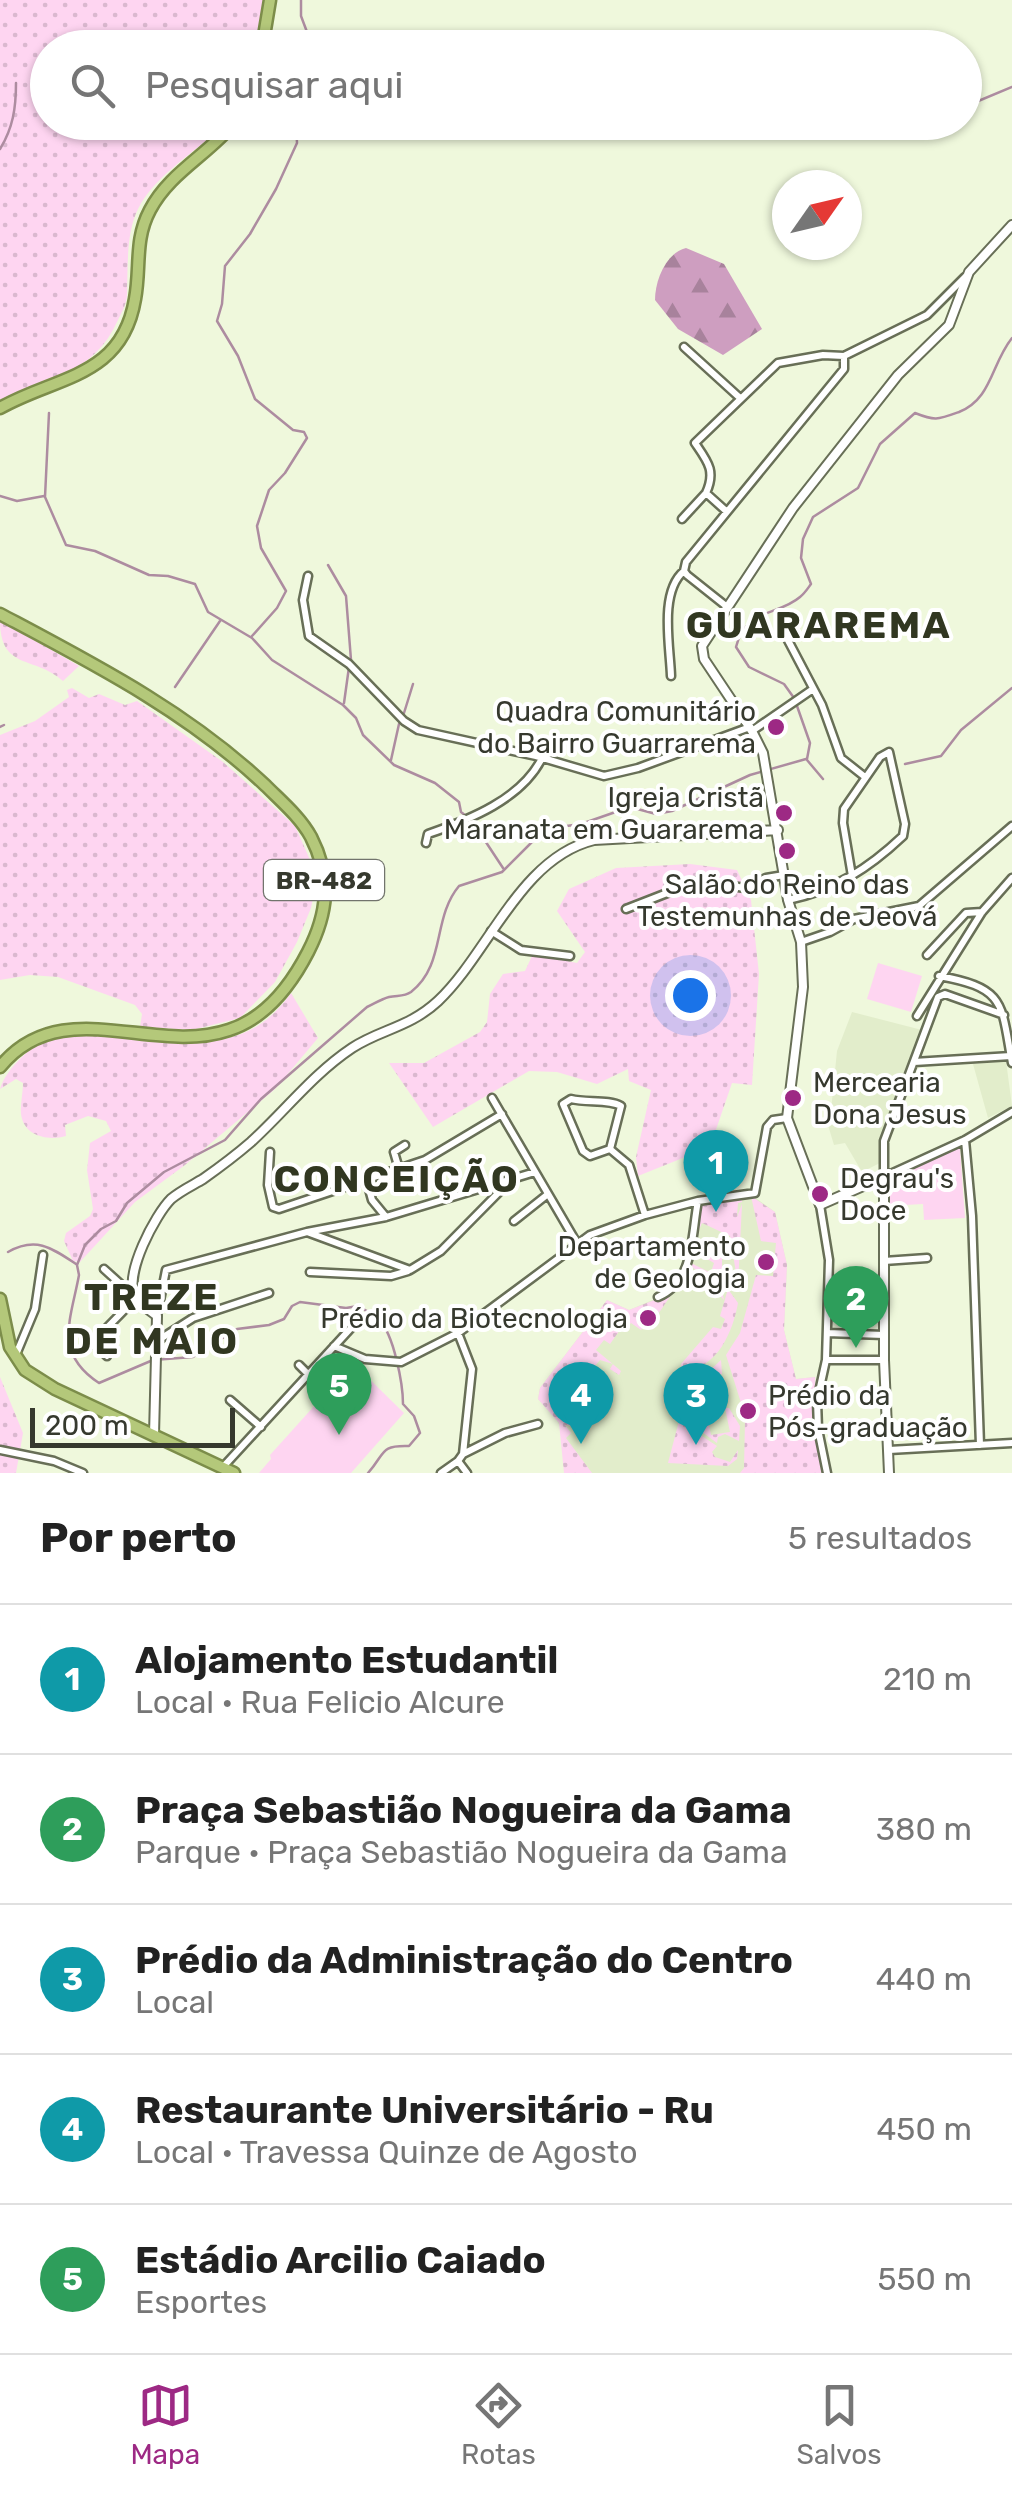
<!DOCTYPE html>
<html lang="pt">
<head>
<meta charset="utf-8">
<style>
  body { margin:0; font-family:Rubik,sans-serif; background:#f6f6f6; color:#222 }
  .compass { position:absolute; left:772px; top:170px; width:90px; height:90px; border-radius:50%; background:#fff; box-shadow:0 2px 8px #0004; rotate:56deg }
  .scale { position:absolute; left:30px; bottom:25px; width:205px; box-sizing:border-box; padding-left:10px; border:5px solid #36392e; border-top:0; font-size:28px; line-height:35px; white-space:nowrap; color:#36392e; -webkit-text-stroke:8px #fff; paint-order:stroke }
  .you { position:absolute; left:690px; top:995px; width:35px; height:35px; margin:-25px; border:8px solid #fff; border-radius:50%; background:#1a73e8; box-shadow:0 0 0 15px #1a73e833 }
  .badge { display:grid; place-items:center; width:65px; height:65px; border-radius:50%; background:#9d2984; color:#fff; font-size:32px; font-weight:700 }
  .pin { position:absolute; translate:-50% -82px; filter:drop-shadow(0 2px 5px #0008) }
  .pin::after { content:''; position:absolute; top:52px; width:35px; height:30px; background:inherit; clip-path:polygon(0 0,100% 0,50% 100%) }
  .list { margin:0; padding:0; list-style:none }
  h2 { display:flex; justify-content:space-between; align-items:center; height:130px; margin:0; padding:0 40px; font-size:42px }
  h2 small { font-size:32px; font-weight:400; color:#767676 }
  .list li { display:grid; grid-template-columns:65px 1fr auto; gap:30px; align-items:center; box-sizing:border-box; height:150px; padding:0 40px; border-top:2px solid #e0e0e0 }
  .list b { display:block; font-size:38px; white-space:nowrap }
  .list p { margin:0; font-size:32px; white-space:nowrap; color:#767676 }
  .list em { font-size:32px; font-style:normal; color:#767676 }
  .icon { flex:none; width:55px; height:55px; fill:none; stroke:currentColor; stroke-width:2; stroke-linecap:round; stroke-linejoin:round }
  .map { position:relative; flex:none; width:1012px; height:1473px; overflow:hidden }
  .search { position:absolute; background:#fff; box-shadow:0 2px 8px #0004; left:30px; right:30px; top:30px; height:110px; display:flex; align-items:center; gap:25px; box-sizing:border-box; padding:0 35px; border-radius:55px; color:#767676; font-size:38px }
  .sheet { height:880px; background:#fff }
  nav { display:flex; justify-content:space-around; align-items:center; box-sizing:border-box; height:140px; border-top:2px solid #e0e0e0; background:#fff; font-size:28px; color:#767676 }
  nav a { display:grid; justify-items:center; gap:5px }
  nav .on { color:#9d2984 }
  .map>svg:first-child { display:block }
  .built { fill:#e2edcb }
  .grass { fill:url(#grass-dots) }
  .forest { fill:url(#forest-firs) }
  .green { fill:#fed5f1 }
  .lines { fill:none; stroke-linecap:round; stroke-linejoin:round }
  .stream { stroke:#ad8ca0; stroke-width:2.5 }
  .minor-casing { stroke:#686f57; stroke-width:11 }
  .tertiary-casing { stroke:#686f57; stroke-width:12 }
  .trunk-casing { stroke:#7c8d4a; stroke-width:15 }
  .minor { stroke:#fff; stroke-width:6 }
  .tertiary { stroke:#fff; stroke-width:8 }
  .trunk { stroke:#b4c87a; stroke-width:10 }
  .poi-dot { fill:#9d2984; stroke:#fff; stroke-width:4 }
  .labels { text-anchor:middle; stroke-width:8; stroke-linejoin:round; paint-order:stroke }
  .shield { fill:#fff; stroke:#72746d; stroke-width:2.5 }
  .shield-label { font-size:25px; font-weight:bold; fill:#36392e }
  .poi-label { font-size:28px; fill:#36392e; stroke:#fff; text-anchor:end }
  .district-label { font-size:38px; font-weight:bold; letter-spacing:2.5px; fill:#313721; stroke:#fff }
</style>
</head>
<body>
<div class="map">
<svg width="1012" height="1473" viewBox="0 0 1012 1473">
  <defs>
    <pattern id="grass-dots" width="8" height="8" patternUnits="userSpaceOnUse" patternTransform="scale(2.5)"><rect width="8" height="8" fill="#fed5f1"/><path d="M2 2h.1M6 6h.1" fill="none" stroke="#dab8cf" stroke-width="1.8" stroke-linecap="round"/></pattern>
    <pattern id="forest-firs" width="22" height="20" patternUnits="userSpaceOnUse" patternTransform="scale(2.5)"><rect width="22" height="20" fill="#ce9ec0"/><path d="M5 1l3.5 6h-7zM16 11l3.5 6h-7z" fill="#a8829c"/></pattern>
  </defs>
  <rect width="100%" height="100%" fill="#eff8dc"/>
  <!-- built -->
  <path class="built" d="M 852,1012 L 922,1030 L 881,1143 L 882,1162 L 862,1172 L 845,1143 L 834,1145 L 824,1112 L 831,1111 L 837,1051 Z
    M 1006,1061 L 1012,1106 L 988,1118 L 973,1064 Z
    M 753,1196 L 775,1212 L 787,1265 L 784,1330 L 796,1379 L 815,1377 L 821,1473 L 564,1473 L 565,1437 L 557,1420 L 538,1399 L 540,1388 L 607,1300 L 629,1310 L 674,1291 L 688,1268 L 702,1202 Z"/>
  <!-- grass -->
  <path class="grass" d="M 0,0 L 264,0 L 256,47 L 48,48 L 48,122 L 223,123 L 215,134 C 189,155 153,179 138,209 C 126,233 128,267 127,293 C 127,304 122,312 117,322 C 96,370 45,384 0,402 Z
    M 0,620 L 79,666 L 63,681 C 34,655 0,671 0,620 Z
    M 72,688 L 89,698 L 99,694 L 125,705 L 137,701 L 223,762 L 295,826 L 311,862 L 315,889 L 311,908 L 297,942 L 275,982 L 240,1018 L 192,1030 L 140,1027 L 142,1014 L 135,1005 L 58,977 L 30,975 L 0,980 L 0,735 L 35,721 L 69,697 L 67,690 Z
    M 690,864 L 737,870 L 751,900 L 759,974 L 752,1085 L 732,1083 L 710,1147 L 638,1176 L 636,1157 L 651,1090 L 629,1081 L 628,1069 L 597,1084 L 557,1072 L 529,1071 L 433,1127 L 389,1063 L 424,1063 L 480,1032 L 487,1022 L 490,994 L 503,974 L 525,971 L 533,954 L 577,963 L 585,952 L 557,911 L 569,889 L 616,868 Z
    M 291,993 L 318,1038 L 275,1089 L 185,1165 L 135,1202 L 80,1262 L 73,1261 L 64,1241 L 66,1233 L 90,1216 L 93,1209 L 87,1170 L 90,1143 L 111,1131 L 106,1121 L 88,1116 L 65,1125 L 66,1136 C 49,1141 24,1137 21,1114 C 20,1105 23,1093 23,1083 L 16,1079 L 0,1089 C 3,1078 12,1067 21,1058 C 91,987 217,1100 291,993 Z
    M 742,1195 L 742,1202 L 738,1203 L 737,1217 L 742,1204 L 738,1285 L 730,1236 L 702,1223 L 694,1241 L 722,1252 L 722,1275 L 712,1269 L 714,1263 L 697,1253 L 691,1263 L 719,1277 L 724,1300 L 711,1286 L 713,1282 L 692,1267 L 681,1282 L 702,1202 Z
    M 751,1196 L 775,1212 L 787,1265 L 784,1330 L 796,1379 L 815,1377 L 821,1473 L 740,1473 L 744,1468 L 745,1421 L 755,1418 L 751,1401 L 741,1403 L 726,1355 L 740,1333 L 756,1275 L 773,1276 L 776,1243 L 761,1241 Z
    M 728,1289 L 738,1303 C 733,1331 717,1371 682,1370 L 681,1364 L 713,1327 L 721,1329 L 725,1319 L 720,1316 Z
    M 674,1291 L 658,1314 L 655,1315 L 650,1307 L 637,1315 L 643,1327 L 641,1330 L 631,1323 L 626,1329 L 622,1327 L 610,1344 L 604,1340 L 596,1350 L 621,1371 L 619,1375 L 610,1369 L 613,1364 L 600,1360 L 593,1368 L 612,1384 L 587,1420 L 585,1418 L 606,1385 L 576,1366 L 555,1401 L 559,1414 L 561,1411 L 570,1416 L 568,1422 L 573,1426 L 565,1425 L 571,1433 L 566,1438 L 592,1473 L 564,1473 L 559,1423 L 538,1399 L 540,1388 L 607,1300 L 629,1310 L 657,1299 L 659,1301 Z
    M 721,1360 L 722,1374 L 717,1375 L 718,1383 L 701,1387 L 711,1435 L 730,1432 L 725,1408 L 729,1408 L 740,1426 L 739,1441 L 725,1434 L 718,1437 L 717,1443 L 682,1417 L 689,1390 Z
    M 0,1377 L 23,1433 L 16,1473 L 0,1473 Z
    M 679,1421 L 717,1446 L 712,1452 L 715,1457 L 730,1462 L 738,1450 L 737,1459 L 728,1466 L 668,1463 Z"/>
  <!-- forest -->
  <path class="forest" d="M 686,248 L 724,264 L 762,329 L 723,355 L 678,329 L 655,300 C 655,280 666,253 686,248 Z"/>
  <!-- green -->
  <path class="green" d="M 878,963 L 922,976 L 911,1012 L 867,999 Z
    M 957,1147 L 960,1149 L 965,1218 L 924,1220 L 923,1204 L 888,1206 L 887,1178 Z
    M 353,1363 L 404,1413 L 351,1473 L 259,1473 L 271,1459 L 270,1455 Z"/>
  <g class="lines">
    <!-- stream -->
    <path class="stream" d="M 301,0 L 301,16 L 313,48
      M 686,44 L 690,48
      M 964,107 L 1012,87
      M 0,149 C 13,128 16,108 16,83
      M 49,413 L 45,497 L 66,545 L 95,551 L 149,575 L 168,576 L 195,584 L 208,612 L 252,638 L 272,660 L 343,705 L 356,718 L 363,735 L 394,765 L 435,783 L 459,802 L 461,812 L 466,816
      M 0,496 L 17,501 L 44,496
      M 328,565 L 346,596 L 351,660
      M 252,636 L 277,608 L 286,591 L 261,548 L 257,526 L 269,490 L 285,473 L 307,438 L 304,432 L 293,430 L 255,399 L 238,356 L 217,321 L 222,304 L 225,266 L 250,234 L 276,189 L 297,143 L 296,122
      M 175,687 L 220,621
      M 794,698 L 784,684 L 749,667 L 736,647 C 746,608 778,616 800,597 C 805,593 808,588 811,584 L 801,558 L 803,539 L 813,517 L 858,488 L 880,444 L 915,413 C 935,421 937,420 959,412 C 992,399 991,364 1012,338
      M 344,703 L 349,667
      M 797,706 L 810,743 L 807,759
      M 404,713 L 413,684
      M 0,727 L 4,725
      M 391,760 L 399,724
      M 807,760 L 823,779
      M 905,764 L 941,756 L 961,730 L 1012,688
      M 472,821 L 503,868
      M 8,1252 C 36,1236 52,1248 76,1264
      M 368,1473 C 386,1453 379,1445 409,1446 L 420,1433 L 414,1416 L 403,1404 C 403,1385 394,1334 379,1320 C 373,1314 365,1310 358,1306 L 346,1308 L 300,1302 L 292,1306 L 284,1319 L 269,1325 L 237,1329 L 193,1357 L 153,1360 L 99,1383 C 53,1353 71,1319 79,1275 L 77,1265 L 85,1245 L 101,1229 L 116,1221 L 127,1203 L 164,1172 L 225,1140 L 261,1099 L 367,1007 C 374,1004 381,999 389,997 C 397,995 404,997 411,992 C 446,965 432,918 459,886 L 502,872 L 534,840 L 552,828 L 581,824 L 630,807 L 656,814 L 672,811 L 750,775 L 806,759"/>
    <!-- minor casing -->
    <g class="minor-casing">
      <path id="minor" d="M 684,347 L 740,398
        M 726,511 L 706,493 C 716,471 708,462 695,443 L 778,363 L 823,355 L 844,356 L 927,315 L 965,277
        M 682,519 L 706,493
        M 308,576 L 303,600 L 309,636 L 349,664 L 404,721 L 418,730 L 536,756 L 604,776 L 638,768 L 750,727
        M 726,606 L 687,575 L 684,571 L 686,562 L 844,369 L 844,356
        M 781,627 L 822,705 L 841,758 L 865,777
        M 671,676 C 670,646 659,592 684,571
        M 752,731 L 813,689
        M 426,843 L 428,834 C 469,820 522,799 542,758
        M 788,900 C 835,890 868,869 903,836 L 905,824 L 889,752 L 880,757 L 844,809 L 843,823 L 852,876
        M 626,909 L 698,881 L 745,888 L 766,878 L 784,875
        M 491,931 L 521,950 L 570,956
        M 801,942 L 830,932 L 854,919 L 919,906 L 1012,826
        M 927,955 L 966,913 L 982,912
        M 939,976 C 1006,988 1001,1003 1012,1063
        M 917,1016 L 982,912 L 1012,878
        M 914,1062 L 1011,1056
        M 492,1098 L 578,1245
        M 571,1099 C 586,1103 609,1099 621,1106 L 610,1149 L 590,1156 L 583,1151 L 563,1104 Z
        M 965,1140 L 972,1216 L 980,1445
        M 610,1149 L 629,1165 L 645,1215
        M 270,1152 L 268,1185 L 273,1207 L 279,1209 L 425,1160 L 502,1114
        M 399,1169 L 394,1152 L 405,1145
        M 884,1177 L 884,1141 L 938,997 L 945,994 L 1004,1015
        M 884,1177 L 965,1140 L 1012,1112
        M 366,1178 L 372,1200 L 386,1217
        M 820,1205 L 829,1260 L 826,1360 L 817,1401 L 818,1429 L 827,1473
        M 514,1221 L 548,1194
        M 307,1232 L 410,1270 L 441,1251 L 511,1180
        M 884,1261 L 927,1258
        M 104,1269 L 136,1298 L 93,1342 L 107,1356
        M 310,1272 L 391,1276 L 408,1271
        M 658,1297 C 695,1281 691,1236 698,1201
        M 157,1316 L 166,1270 L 307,1232 L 386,1217 L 535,1172
        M 458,1333 L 472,1369 L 463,1454 L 458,1461
        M 827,1333 L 884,1335
        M 157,1341 L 193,1318 L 269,1293
        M 334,1346 L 365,1359 L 401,1362 L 458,1333 L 590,1235 L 645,1215 L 698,1201 L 755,1193 L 767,1127 L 773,1120 L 787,1118
        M 15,1357 L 35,1309 L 43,1255
        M 826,1360 L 884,1360
        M 299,1365 L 309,1375
        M 230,1400 L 261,1427
        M 0,1450 L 54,1461 L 83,1473
        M 889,1450 L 1012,1443
        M 463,1454 L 505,1433 L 538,1424
        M 458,1461 L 467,1473
        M 223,1467 L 351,1328
        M 441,1473 L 458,1461"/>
    </g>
    <!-- tertiary casing -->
    <g class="tertiary-casing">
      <path id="tertiary" d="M 884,1177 L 884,1360 L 889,1473
        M 879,1179 L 820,1205 L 787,1118 L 803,987 L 801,942 L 788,900 L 763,753 L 752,731 L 704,659 L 702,646 L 793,508 L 898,375 L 949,325 L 969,272 L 1012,225
        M 154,1435 L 157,1316 C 150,1310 139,1304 135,1296 C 124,1274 155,1215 171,1199 C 180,1191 193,1185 203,1179 C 220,1167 236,1155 251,1142 C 285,1111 313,1074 352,1048 C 381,1029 409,1028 438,1001 C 489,953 520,858 594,840 L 778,830"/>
    </g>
    <!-- trunk casing -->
    <g class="trunk-casing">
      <path id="trunk" d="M 262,48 L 270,0
        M 0,408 C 56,376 122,378 135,299 C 141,267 134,240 150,210 C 169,173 209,154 235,122
        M 0,614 C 94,664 188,712 266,786 C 282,802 300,817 311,837 C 332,878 328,913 308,952 C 291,985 266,1018 229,1030 C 153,1056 61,992 0,1067
        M 0,1299 L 10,1347 L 25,1370 L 55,1389 L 234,1473"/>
    </g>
    <!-- minor -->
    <use href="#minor" class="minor"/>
    <!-- tertiary -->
    <use href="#tertiary" class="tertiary"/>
    <!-- trunk -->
    <use href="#trunk" class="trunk"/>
  </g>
  <!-- markers -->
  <g class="poi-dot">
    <circle cx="776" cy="727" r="10"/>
    <circle cx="784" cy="813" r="10"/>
    <circle cx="787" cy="851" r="10"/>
    <circle cx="793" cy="1098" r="10"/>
    <circle cx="820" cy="1194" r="10"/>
    <circle cx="766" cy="1262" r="10"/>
    <circle cx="648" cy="1318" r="10"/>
    <circle cx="748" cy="1411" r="10"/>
  </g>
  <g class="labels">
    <!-- shield labels -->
    <rect class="shield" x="264" y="860" width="120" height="40" rx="8"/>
    <g class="shield-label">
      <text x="324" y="889">BR-482</text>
    </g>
    <!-- poi labels -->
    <g class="poi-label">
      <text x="756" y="721">Quadra Comunitário<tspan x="756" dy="32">do Bairro Guarrarema</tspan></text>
      <text x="764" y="807">Igreja Cristã<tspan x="764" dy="32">Maranata em Guararema</tspan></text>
      <text x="787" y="894" text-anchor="middle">Salão do Reino das<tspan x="787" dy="32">Testemunhas de Jeová</tspan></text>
      <text x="813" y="1092" text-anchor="start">Mercearia<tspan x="813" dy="32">Dona Jesus</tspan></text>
      <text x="840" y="1188" text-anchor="start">Degrau's<tspan x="840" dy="32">Doce</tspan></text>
      <text x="746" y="1256">Departamento<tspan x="746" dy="32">de Geologia</tspan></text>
      <text x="628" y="1328">Prédio da Biotecnologia</text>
      <text x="768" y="1405" text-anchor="start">Prédio da<tspan x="768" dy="32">Pós-graduação</tspan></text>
    </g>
    <!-- district labels -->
    <g class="district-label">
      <text x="819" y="638">GUARAREMA</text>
      <text x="397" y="1192">CONCEIÇÃO</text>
      <text x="152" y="1310">TREZE<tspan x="152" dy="44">DE MAIO</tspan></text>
    </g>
  </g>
</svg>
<svg class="compass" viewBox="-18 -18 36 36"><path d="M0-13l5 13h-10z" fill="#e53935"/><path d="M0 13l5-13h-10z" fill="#767676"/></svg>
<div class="scale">200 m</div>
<div class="you"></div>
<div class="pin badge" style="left:716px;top:1212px;background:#0f9aa8">1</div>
<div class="pin badge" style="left:856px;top:1348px;background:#2e9e5b">2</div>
<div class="pin badge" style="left:696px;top:1445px;background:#0f9aa8">3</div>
<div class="pin badge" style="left:581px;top:1444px;background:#0f9aa8">4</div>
<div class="pin badge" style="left:339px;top:1435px;background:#2e9e5b">5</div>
<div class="search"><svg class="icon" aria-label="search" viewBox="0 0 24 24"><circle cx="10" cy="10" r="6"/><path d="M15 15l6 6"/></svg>Pesquisar aqui</div>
</div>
<section class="sheet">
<h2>Por perto<small>5 resultados</small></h2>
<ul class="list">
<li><span class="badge" style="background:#0f9aa8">1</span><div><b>Alojamento Estudantil</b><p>Local · Rua Felicio Alcure</p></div><em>210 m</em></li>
<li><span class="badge" style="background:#2e9e5b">2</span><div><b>Praça Sebastião Nogueira da Gama</b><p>Parque · Praça Sebastião Nogueira da Gama</p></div><em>380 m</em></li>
<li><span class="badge" style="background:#0f9aa8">3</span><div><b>Prédio da Administração do Centro</b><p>Local</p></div><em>440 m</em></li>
<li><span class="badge" style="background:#0f9aa8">4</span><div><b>Restaurante Universitário - Ru</b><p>Local · Travessa Quinze de Agosto</p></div><em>450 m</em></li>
<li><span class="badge" style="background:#2e9e5b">5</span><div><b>Estádio Arcilio Caiado</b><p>Esportes</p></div><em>550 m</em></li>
</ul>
</section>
<nav>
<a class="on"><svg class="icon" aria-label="map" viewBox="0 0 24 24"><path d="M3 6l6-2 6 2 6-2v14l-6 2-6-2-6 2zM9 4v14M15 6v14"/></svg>Mapa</a>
<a><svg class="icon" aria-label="directions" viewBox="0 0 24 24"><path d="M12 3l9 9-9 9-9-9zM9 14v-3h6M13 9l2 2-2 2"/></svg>Rotas</a>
<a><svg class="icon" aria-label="saved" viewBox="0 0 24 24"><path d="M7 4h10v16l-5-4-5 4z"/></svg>Salvos</a>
</nav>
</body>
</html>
